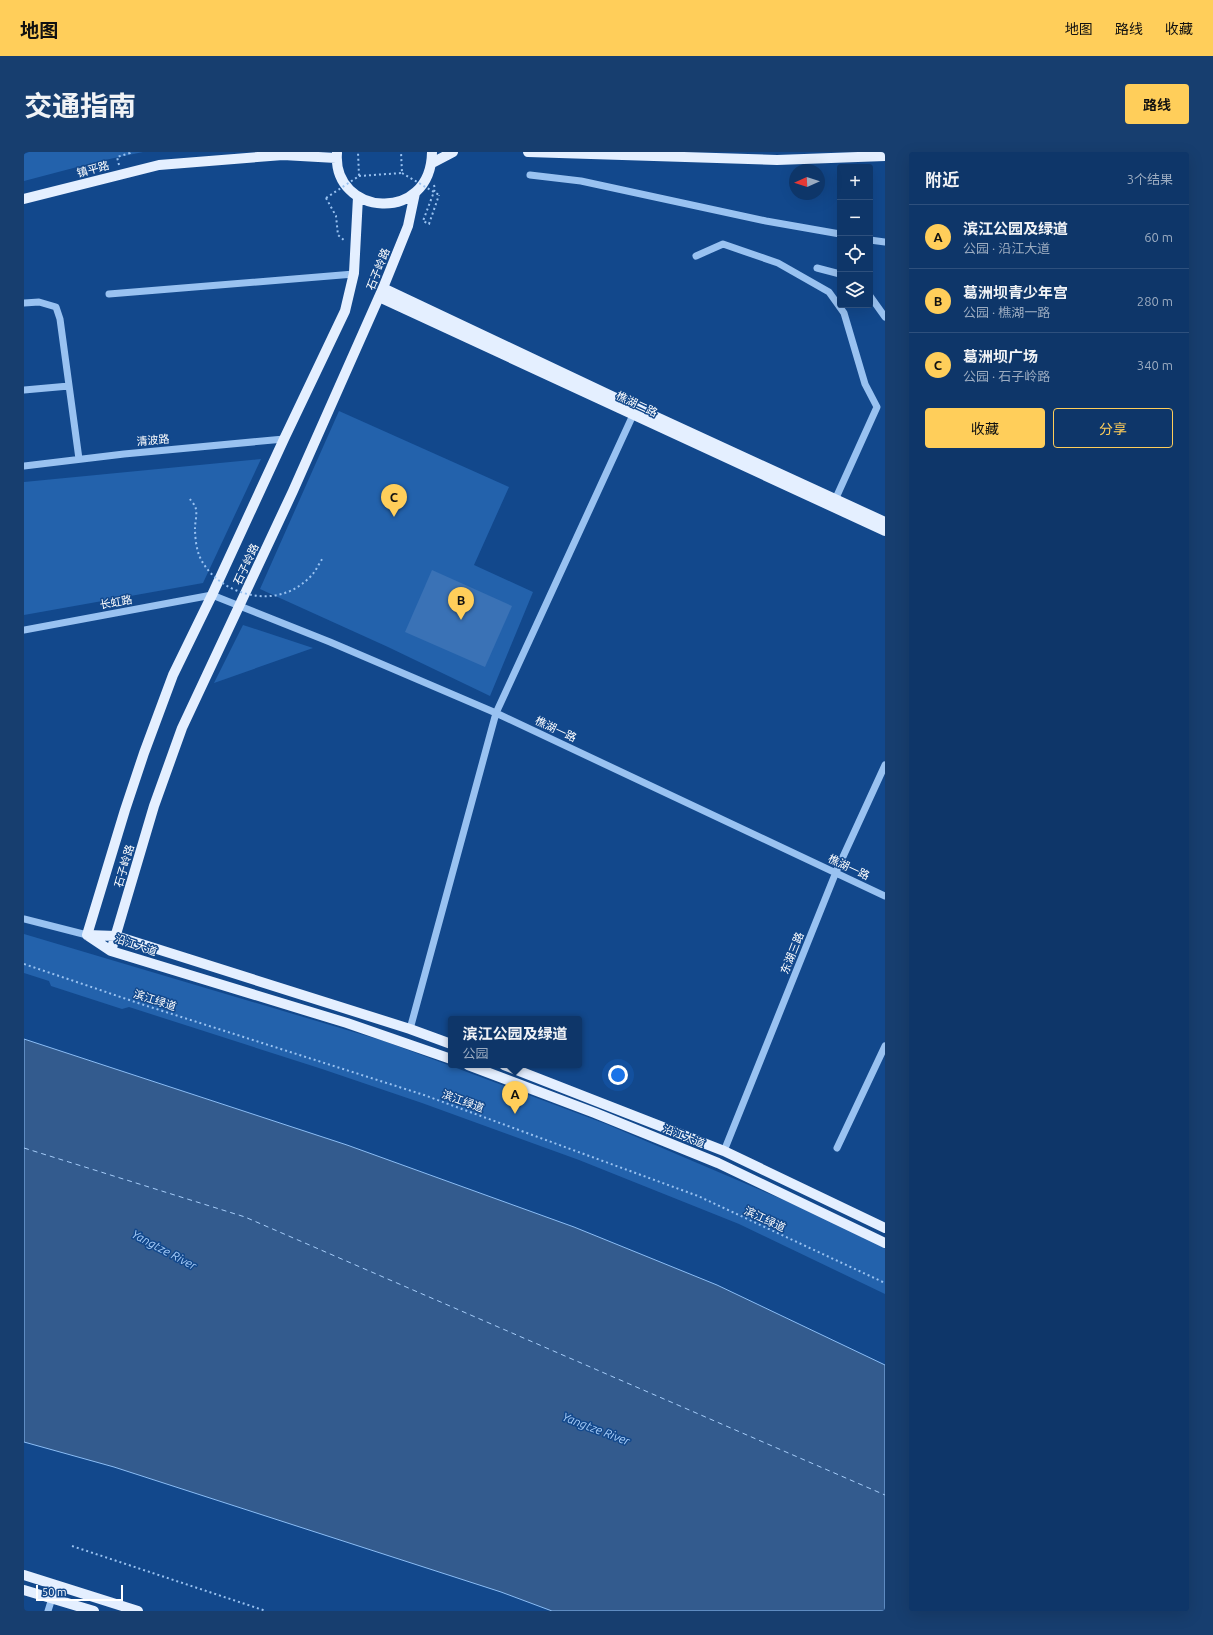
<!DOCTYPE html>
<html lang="zh">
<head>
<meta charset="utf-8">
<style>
  body { margin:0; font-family:Ubuntu,"Noto Sans SC",sans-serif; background:#173e6f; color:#f1f3f6 }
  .controls { position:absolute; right:12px; top:12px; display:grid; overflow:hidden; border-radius:4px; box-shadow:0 4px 16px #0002 }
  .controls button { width:36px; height:36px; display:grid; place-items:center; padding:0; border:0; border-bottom:1px solid #2e507d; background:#0e3669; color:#f1f3f6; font:20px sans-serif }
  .compass { position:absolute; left:765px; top:12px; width:36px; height:36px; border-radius:50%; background:#0e3669; box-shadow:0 4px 16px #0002; rotate:267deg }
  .scale { position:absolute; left:12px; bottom:10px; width:87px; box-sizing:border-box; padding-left:4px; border:2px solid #fff; border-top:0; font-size:11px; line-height:14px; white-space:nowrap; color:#fff; -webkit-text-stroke:3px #12488c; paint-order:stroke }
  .you { position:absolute; left:594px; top:923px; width:14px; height:14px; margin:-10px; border:3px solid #fff; border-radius:50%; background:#1a73e8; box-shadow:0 0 0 6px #1a73e833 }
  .badge { display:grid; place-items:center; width:26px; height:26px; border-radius:50%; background:#ffce5a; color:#111; font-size:13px; font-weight:700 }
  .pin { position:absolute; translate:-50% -33px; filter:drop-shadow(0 1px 2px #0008) }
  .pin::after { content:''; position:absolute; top:21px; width:14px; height:12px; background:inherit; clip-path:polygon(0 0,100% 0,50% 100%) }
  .popup { position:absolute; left:424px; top:864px; width:134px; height:52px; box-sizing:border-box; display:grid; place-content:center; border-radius:4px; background:#0e3669; filter:drop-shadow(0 1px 3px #0005); font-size:13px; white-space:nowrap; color:#9babc0 }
  .popup b { font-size:15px; color:#f1f3f6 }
  .popup::after { content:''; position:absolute; left:50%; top:100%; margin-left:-8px; border:8px solid transparent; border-top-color:#0e3669 }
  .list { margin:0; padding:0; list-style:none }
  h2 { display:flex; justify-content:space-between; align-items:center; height:52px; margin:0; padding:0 16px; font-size:17px }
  h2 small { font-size:13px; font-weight:400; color:#9babc0 }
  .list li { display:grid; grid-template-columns:26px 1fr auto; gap:12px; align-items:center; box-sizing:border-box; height:64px; padding:0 16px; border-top:1px solid #2e507d }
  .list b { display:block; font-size:15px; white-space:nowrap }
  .list p { margin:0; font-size:13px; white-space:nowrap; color:#9babc0 }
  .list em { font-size:13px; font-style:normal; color:#9babc0 }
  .actions { display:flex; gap:8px; padding:12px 16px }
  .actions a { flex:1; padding:9px 0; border:1px solid #ffce5a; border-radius:4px; text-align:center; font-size:14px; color:#ffce5a }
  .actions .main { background:#ffce5a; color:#111 }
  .icon { flex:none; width:22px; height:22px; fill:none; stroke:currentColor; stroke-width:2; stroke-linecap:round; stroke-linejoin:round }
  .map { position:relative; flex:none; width:861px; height:1459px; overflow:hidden; border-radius:4px }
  header { display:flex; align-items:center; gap:24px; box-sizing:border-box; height:56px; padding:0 20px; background:#ffce5a; color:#111 }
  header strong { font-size:19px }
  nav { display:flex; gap:22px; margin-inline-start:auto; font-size:14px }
  .intro { display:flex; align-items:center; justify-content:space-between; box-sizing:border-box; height:96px; padding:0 24px }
  h1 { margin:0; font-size:28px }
  .button { padding:10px 18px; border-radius:4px; background:#ffce5a; color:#111; font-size:14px; font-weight:700 }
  main { display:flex; gap:24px; padding:0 24px }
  aside { flex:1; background:#0e3669; border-radius:4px; box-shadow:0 4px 16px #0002 }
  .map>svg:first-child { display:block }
  .green { fill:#2362ac }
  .water { fill:#335b8e; stroke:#8bbdf5 }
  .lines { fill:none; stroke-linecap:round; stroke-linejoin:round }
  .ferry { stroke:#a5ccf9; stroke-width:1; stroke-dasharray:5 4; stroke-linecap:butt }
  .building { fill:#3a72b6 }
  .path { stroke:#99c2f1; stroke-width:2; stroke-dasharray:2 3; stroke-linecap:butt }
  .minor { stroke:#99c2f1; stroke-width:7 }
  .major { stroke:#e4efff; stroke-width:10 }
  .path-bridge { stroke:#99c2f1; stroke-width:2; stroke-dasharray:2 3; stroke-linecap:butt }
  .labels { text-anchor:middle; stroke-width:3; stroke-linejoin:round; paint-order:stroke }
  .street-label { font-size:11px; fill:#fff; stroke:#12488c }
  .water-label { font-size:12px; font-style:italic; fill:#a5ccf9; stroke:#12488c }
</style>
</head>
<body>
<header>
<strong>地图</strong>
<nav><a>地图</a><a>路线</a><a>收藏</a></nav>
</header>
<div class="intro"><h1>交通指南</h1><a class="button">路线</a></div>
<main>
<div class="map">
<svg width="861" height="1459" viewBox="0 0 861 1459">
  <rect width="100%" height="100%" fill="#12488c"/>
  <!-- green -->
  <path class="green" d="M 5,0 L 119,0 L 76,9 L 0,29 L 0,2 Z
    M 315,259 L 485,335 L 450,413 L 509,440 L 466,544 L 364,495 L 236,437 Z
    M 237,307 L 179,431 L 0,463 L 0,330 Z
    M 219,473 L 289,496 L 190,531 Z
    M 0,782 L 360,889 L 582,972 L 795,1063 L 861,1096 L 861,1142 L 715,1072 L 555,1008 L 398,951 L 298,917 L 105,855 L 98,857 L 27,834 L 25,829 L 0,821 Z"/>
  <!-- water -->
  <path class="water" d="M 0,887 L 323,993 L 550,1075 L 693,1133 L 861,1213 L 861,1459 L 528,1459 L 477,1440 L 90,1315 L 0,1290 Z"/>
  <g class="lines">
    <!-- ferry -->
    <path class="ferry" d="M 0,996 L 221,1065 L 861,1343"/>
  </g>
  <!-- building -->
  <path class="building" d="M 408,418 L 488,454 L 461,515 L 381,480 Z"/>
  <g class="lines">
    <!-- path -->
    <path class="path" d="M 95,13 L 93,5 L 106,1 L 106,0
      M 335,24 L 378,21 L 377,0
      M 410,33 L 411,37 L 399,69 L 405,72 L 415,43
      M 302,46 L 312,64 L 314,83 L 321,89
      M 0,812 L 120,853 L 400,943 L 549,998 L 674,1044 L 861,1131
      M 48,1394 L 242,1459"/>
    <!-- minor -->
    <path class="minor" d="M 506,23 L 557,29 L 742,69 L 816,82
      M 846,88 L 861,90
      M 672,104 L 699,92 L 754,111 L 805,140 L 820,161 L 841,232 L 853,255 L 811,348
      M 793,116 L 816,122
      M 85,142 L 330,122
      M 846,144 L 861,165
      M 0,151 L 15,150 L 32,155 L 36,167 L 55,307
      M 0,238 L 45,234
      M 0,314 L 100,302 L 260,287
      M 0,478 L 188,443 L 306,490 L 472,561 L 861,744
      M 0,767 L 63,783
      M 386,877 L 472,561 L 609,263
      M 813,996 L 861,894
      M 700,999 L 812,720 L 861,613
      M 24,1459 L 32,1433"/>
    <!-- major -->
    <path class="major" d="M 504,0 L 753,8 L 861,4
      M 313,1 C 308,64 407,73 408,0
      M 408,11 L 429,0
      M 0,47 L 135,13 L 259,3 L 312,6
      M 359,136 L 613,256 L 861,370
      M 355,145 L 861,379
      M 63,783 L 101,658 L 120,601 L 149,523 L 188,443 L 260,287 L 321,159 L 330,121 L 334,45
      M 63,783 L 87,799 L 323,871 L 427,907
      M 63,783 L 92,784 L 386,877 L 427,892
      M 87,799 L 130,654 L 158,576 L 269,339 L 359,136 L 384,74 L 391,41
      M 444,913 L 571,961 L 694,1011 L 861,1091
      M 480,913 L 700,999 L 861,1076
      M 0,1423 L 114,1459
      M 0,1438 L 70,1459"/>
    <!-- path-bridge -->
    <path class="path-bridge" d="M 378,21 L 415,43
      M 302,46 L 335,24 L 334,0
      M 166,347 C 167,349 170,352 171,354 C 174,361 171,369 171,376 C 171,384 172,395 175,403 C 181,418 194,430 209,437 C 236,449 265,447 287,424 C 292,419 295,411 299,406"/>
  </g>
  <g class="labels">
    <!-- street labels -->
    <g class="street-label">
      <text transform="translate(69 17) rotate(-15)" y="4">镇平路</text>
      <text transform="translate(354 117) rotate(-68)" y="4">石子岭路</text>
      <text transform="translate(613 252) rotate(25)" y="4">樵湖二路</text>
      <text transform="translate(129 288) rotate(-5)" y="4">清波路</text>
      <text transform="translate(222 412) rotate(-65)" y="4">石子岭路</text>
      <text transform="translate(92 450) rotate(-10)" y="4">长虹路</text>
      <text transform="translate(532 577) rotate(25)" y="4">樵湖一路</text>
      <text transform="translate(100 714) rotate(-74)" y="4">石子岭路</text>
      <text transform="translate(825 715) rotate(25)" y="4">樵湖一路</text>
      <text transform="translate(112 793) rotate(19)" y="4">沿江大道</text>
      <text transform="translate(768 801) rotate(-68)" y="4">东湖三路</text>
      <text transform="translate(131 848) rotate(18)" y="4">滨江绿道</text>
      <text transform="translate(439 949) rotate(20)" y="4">滨江绿道</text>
      <text transform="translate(660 984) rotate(22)" y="4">沿江大道</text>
      <text transform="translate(741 1067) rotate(25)" y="4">滨江绿道</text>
    </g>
    <!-- water labels -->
    <g class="water-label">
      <text transform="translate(140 1098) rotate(28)" y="4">Yangtze River</text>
      <text transform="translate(572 1277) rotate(21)" y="4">Yangtze River</text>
    </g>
  </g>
</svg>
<div class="controls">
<button>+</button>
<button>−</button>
<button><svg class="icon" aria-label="locate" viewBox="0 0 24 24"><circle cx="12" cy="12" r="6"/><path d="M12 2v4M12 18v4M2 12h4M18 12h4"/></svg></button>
<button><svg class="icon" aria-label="layers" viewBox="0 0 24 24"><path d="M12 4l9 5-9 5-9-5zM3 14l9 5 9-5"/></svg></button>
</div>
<svg class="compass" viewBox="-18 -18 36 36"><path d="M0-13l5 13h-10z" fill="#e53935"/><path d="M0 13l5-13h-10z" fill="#9babc0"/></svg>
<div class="scale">50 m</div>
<div class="you"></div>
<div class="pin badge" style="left:491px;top:962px">A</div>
<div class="popup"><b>滨江公园及绿道</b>公园</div>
<div class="pin badge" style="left:437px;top:468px">B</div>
<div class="pin badge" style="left:370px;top:365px">C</div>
</div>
<aside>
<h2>附近<small>3个结果</small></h2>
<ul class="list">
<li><span class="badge">A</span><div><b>滨江公园及绿道</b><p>公园 · 沿江大道</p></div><em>60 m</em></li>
<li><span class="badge">B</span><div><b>葛洲坝青少年宫</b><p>公园 · 樵湖一路</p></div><em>280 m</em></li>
<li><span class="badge">C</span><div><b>葛洲坝广场</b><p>公园 · 石子岭路</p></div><em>340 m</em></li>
</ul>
<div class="actions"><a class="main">收藏</a><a>分享</a></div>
</aside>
</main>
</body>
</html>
